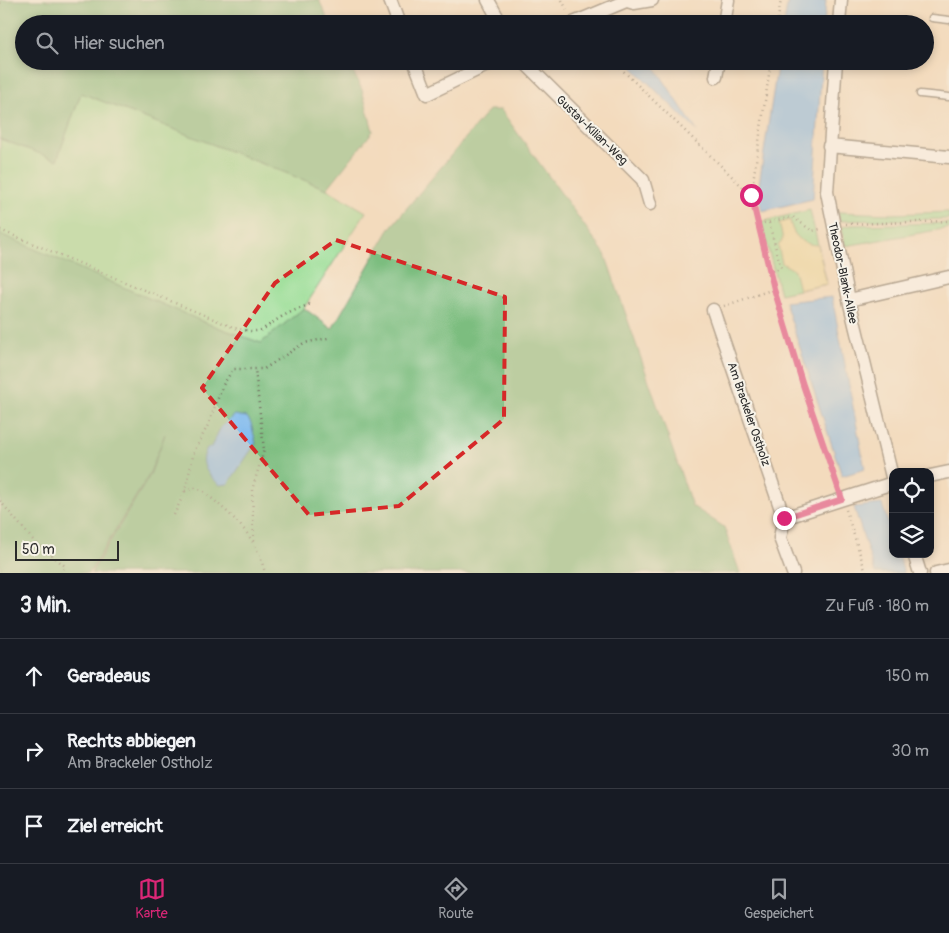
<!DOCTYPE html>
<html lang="de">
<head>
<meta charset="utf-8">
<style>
  body { margin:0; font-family:Pangolin,sans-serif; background:#20242c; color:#f1f3f6 }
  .controls { position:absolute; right:15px; bottom:15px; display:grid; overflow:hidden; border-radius:10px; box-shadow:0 2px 8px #0003 }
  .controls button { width:45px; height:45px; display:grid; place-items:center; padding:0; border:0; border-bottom:1px solid #363941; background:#171b24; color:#f1f3f6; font:25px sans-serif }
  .scale { position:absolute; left:15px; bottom:12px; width:104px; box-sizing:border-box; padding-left:5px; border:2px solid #2b2b2b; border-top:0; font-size:14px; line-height:18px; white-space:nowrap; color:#2b2b2b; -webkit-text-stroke:4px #f7f3e8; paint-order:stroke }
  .stop { position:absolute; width:15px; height:15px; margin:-11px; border:4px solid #db2777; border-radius:50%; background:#fff }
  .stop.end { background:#db2777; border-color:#fff; box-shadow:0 1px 5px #0008 }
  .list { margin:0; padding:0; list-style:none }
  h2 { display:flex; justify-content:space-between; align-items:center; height:65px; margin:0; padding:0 20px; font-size:21px }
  h2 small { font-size:16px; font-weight:400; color:#9ea1a6 }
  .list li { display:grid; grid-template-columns:32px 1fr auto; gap:15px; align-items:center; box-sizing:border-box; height:75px; padding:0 20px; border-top:1px solid #363941 }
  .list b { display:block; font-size:19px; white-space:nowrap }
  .list p { margin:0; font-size:16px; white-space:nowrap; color:#9ea1a6 }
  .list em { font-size:16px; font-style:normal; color:#9ea1a6 }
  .icon { flex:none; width:28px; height:28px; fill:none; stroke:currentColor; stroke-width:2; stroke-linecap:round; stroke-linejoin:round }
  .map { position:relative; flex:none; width:949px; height:573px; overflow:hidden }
  .search { position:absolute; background:#171b24; box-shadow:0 2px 8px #0003; left:15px; right:15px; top:15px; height:55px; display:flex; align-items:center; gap:12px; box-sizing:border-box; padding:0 18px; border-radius:28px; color:#9ea1a6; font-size:19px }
  .sheet { height:290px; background:#171b24 }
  nav { display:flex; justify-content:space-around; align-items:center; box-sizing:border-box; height:70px; border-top:1px solid #363941; background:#171b24; font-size:14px; color:#9ea1a6 }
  nav a { display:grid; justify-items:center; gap:2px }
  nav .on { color:#db2777 }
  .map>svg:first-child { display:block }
  .green { fill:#9ade96; stroke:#628460 }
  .forest { fill:#7bbd7f; stroke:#537455 }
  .sand { fill:#eeda9e; stroke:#8c8264 }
  .water { fill:#7bb8ee; stroke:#53728c }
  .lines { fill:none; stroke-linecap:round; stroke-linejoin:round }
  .lane-casing { stroke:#71695e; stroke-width:9 }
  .street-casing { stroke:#71695e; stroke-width:15 }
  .path { stroke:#71695e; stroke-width:2.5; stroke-dasharray:1 4; stroke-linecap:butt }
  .lane { stroke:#fff; stroke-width:6 }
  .street { stroke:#fff; stroke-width:12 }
  .route { stroke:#db2777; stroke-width:6 }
  .marked { fill:none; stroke:#d62828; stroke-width:4; stroke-dasharray:10 6; stroke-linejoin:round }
  .labels { text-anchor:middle; stroke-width:4; stroke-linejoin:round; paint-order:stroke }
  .street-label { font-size:12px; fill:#2b2b2b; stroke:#f7f3e8 }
</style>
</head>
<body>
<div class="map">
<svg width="949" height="573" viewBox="0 0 949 573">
  <rect width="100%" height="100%" fill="#f7f3e8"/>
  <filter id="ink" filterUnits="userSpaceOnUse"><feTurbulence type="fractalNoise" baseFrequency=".02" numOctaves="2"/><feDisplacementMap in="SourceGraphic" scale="10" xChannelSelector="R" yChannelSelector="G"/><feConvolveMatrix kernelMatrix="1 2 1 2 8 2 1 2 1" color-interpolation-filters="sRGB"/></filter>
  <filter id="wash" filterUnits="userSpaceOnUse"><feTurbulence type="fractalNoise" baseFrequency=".0096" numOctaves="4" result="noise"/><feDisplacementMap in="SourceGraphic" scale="20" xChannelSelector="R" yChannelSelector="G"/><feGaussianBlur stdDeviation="1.12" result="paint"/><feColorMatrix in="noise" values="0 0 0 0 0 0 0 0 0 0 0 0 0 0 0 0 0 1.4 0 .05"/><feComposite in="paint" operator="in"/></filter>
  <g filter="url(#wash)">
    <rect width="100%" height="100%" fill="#f3dbbd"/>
    <!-- green -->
    <path class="green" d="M 81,93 L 327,189 L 366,212 L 304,308 L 261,343 L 206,323 L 0,234 L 0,139 L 57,159 Z
      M 810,210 L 827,284 L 780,294 L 761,222 Z
      M 838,212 L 891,214 L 949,212 L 949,219 L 840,221 Z
      M 949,223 L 949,228 L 845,246 L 842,227 L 851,225 Z"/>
    <!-- forest -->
    <path class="forest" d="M 0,0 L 319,0 L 330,24 L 24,24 L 24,61 L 348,61 L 362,90 L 373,131 L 327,189 L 81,93 L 57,160 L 0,139 Z
      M 489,110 L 501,110 L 605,254 L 692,506 L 724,527 L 740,573 L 91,573 L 150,475 L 165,434 L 149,475 L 91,570 L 87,573 L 0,573 L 0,234 L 206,323 L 261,343 L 304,308 L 332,329 L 390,228 Z"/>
    <!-- sand -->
    <path class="sand" d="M 790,220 C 792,236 803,245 818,245 L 827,284 L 799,290 L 794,270 L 782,263 L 778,245 L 783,239 L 779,223 Z"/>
    <!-- water -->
    <path class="water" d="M 788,0 L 826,0 L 824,24 L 784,24 Z
      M 626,61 L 651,61 L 697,131 Z
      M 778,61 L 822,61 L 813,199 L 762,211 L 758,191 Z
      M 832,297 L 865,469 L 842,476 L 785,302 Z
      M 235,415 L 247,417 L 251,423 L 256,443 L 228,484 L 220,485 C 208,475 198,464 207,448 L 211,447 L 221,427 Z
      M 882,504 L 893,538 L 893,554 L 898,554 L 904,573 L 875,573 L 854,507 Z"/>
  </g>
  <g filter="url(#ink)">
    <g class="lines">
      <!-- lane casing -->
      <g class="lane-casing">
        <path id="lane" d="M 932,18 L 949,20
          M 920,94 L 949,97"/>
      </g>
      <!-- street casing -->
      <g class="street-casing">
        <path id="street" d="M 390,0 L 399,24
          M 488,0 L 501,24
          M 624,0 L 634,3 L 652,0
          M 571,24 L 626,1
          M 724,24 L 728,0
          M 839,24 L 841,0
          M 414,61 L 427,94 L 495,61
          M 523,61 L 643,180 L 650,204
          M 836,61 L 827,192 L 849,300 L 893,481
          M 716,77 L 719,61
          M 829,146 L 949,157
          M 849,300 L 949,277
          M 713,310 L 784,518 L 780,538 L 793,573
          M 930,476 L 949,472
          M 784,518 L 893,483
          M 914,554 L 920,573
          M 936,573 L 949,570"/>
      </g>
      <!-- path -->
      <path class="path" d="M 562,0 L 568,12
        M 0,3 L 3,0
        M 777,24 L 781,0
        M 613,61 L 751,195 L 774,289 L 803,385 L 838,488
        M 751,195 L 771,61
        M 769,223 L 781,268 L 771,271
        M 759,224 L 793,217 L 812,231 L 821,229
        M 846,224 L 949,221
        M 0,230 L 235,328 C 265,335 259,330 283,316 C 292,311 303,307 313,303
        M 724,306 L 774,289
        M 185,491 L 195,488 L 202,490 C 232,516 255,532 265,573
        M 0,501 L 33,540 L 65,566 L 61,573
        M 846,510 L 866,573
        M 174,515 L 185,491 L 194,452 L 208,425 L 223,385 L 233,369 L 264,369 L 304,343 L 328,338
        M 254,541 L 252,490 L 264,450 L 255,369"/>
      <!-- lane -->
      <use href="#lane" class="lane"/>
      <!-- street -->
      <use href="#street" class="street"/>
    </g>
  </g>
  <g class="lines" filter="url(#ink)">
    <!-- route -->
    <path class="route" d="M 751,195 L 774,289 L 803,385 L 842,499 L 784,518"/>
  </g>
  <!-- marked area -->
  <path d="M0 0H949V573H0ZM 336,240 L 505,297 L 504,419 L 399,506 L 309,515 L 202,388 L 275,283 Z" fill="#f3dbbd" fill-opacity=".55" fill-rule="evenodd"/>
  <path class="marked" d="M 336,240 L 505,297 L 504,419 L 399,506 L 309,515 L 202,388 L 275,283 Z"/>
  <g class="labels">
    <!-- street labels -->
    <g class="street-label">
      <text transform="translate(592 130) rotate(44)" y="4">Gustav-Kilian-Weg</text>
      <text transform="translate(843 273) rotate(78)" y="4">Theodor-Blank-Allee</text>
      <text transform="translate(749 414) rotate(71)" y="4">Am Brackeler Ostholz</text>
    </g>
  </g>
</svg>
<div class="controls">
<button><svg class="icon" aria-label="locate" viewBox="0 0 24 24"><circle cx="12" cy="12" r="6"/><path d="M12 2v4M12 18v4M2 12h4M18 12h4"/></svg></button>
<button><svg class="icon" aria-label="layers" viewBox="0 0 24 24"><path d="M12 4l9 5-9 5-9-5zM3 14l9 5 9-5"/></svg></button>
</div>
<div class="scale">50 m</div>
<div class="stop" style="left:751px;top:195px"></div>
<div class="stop end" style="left:784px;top:518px"></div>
<div class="search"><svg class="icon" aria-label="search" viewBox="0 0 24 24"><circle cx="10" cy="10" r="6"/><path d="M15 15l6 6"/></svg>Hier suchen</div>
</div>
<section class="sheet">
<h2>3 Min.<small>Zu Fuß · 180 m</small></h2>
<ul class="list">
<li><svg class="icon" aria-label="ahead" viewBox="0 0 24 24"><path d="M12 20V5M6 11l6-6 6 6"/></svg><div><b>Geradeaus</b></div><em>150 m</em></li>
<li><svg class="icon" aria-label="right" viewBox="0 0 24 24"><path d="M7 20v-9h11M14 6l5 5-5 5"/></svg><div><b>Rechts abbiegen</b><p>Am Brackeler Ostholz</p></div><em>30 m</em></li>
<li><svg class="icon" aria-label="arrive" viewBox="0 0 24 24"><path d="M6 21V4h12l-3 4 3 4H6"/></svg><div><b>Ziel erreicht</b></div></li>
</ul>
</section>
<nav>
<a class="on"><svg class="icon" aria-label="map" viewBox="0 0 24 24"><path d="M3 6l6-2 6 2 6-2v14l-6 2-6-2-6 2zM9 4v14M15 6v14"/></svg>Karte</a>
<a><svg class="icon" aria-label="directions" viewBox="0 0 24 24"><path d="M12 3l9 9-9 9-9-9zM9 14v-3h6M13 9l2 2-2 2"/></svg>Route</a>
<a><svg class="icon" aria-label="saved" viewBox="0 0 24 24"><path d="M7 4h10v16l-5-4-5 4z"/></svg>Gespeichert</a>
</nav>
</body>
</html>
